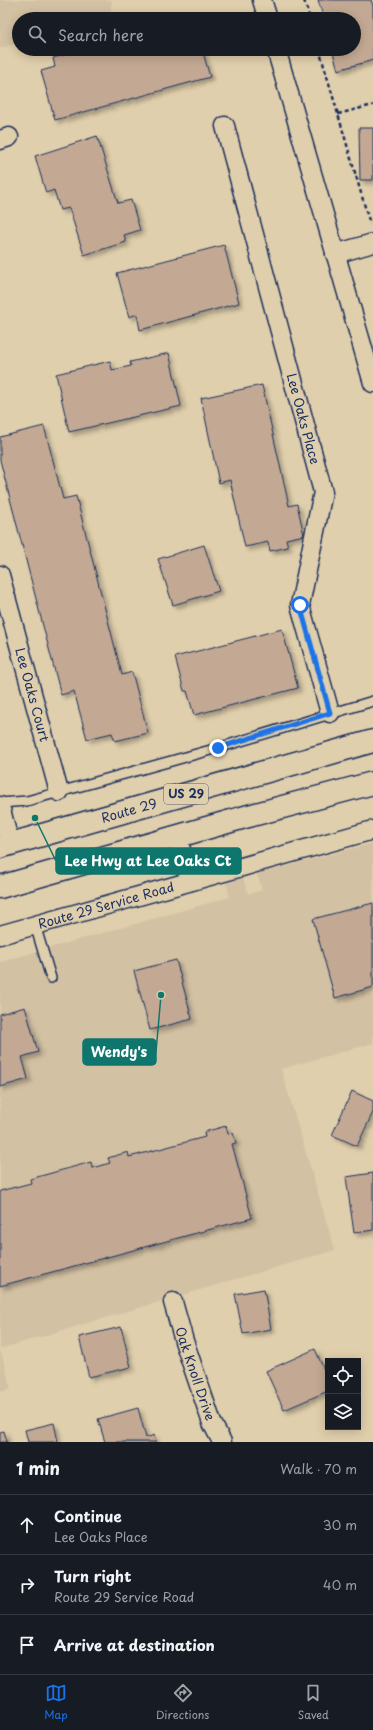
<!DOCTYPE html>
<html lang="en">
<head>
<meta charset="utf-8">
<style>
  body { margin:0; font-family:"Playpen Sans",sans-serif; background:#242831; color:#f1f3f6 }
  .controls { position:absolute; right:12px; bottom:12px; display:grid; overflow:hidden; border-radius:0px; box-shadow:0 2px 10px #0003 }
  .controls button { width:36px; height:36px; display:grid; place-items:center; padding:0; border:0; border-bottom:1px solid #363941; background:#171b24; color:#f1f3f6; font:20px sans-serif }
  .stop { position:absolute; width:12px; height:12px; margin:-9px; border:3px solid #1a73e8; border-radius:50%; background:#fff }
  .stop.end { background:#1a73e8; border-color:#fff; box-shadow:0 1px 4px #0008 }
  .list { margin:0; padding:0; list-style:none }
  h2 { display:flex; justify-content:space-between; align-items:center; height:52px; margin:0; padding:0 16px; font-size:17px }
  h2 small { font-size:13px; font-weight:400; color:#9ea1a6 }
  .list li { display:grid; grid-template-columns:26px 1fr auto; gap:12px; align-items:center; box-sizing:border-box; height:60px; padding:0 16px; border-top:1px solid #363941 }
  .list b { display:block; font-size:15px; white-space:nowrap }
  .list p { margin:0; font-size:13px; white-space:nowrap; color:#9ea1a6 }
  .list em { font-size:13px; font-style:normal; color:#9ea1a6 }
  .icon { flex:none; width:22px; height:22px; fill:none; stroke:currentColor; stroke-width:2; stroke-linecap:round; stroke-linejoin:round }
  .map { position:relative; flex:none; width:373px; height:1442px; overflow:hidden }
  .search { position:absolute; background:#171b24; box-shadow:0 2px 10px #0003; left:12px; right:12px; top:12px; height:44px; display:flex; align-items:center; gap:10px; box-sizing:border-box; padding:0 14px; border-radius:22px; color:#9ea1a6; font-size:15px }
  .sheet { height:232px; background:#171b24 }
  nav { display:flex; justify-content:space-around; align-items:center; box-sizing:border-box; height:56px; border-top:1px solid #363941; background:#171b24; font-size:11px; color:#9ea1a6 }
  nav a { display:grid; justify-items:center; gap:2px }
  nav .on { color:#1a73e8 }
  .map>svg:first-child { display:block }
  .built { fill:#d3c1a3 }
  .building { fill:#c3a993; stroke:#1b2f5e; filter:url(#shadow) }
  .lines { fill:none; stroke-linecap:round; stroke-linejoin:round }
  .service-casing { stroke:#1b2f5e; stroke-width:12 }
  .minor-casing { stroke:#1b2f5e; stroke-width:21 }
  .primary-casing { stroke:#1b2f5e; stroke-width:25 }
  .path { stroke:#1b2f5e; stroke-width:2.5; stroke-dasharray:4 3; stroke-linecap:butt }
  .service { stroke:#e0cfac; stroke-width:9 }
  .minor { stroke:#e0cfac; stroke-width:18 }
  .primary { stroke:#e0cfac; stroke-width:22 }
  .route { stroke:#1a73e8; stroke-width:5 }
  .labels { text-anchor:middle; stroke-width:3; stroke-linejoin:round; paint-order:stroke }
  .shield { fill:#e0cfac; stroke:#565f75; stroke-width:1 }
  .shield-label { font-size:12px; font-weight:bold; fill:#1b2f5e }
  .street-label { font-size:13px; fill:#1b2f5e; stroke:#e0cfac }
  .leader { fill:none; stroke:#0f766e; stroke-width:1.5 }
  .callout-dot { fill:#0f766e; stroke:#e0cfac; stroke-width:1.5 }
  .callout { fill:#0f766e; stroke:#0f766e; stroke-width:1.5 }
  .callout-label { font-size:14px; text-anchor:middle; font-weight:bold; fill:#fff }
</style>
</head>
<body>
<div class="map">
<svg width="373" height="1442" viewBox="0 0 373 1442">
  <defs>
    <filter id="shadow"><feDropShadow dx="3.5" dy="3.5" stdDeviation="2" flood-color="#0004"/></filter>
  </defs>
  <rect width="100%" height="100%" fill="#e0cfac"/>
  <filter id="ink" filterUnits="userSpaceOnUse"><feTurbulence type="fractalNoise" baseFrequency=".025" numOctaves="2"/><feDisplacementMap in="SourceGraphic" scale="8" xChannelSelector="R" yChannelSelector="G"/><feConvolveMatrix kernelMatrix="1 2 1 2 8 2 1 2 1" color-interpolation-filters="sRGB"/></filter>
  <g filter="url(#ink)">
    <!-- built -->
    <path class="built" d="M 0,0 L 112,0 L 110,17 L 104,19 L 19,19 L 19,43 L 0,48 Z
      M 373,843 L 373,1043 L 281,1069 L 335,1250 L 0,1349 L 0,962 L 230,897 L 226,882 L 243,878 L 248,894 L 262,890 L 257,874 Z
      M 0,1349 L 11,1389 L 0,1392 Z"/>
    <!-- building -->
    <path class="building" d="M 318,0 L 371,0 L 373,6 L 373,60 L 338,70 L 332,49 L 354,49 L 354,19 L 324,19 Z
      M 85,49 L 202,49 L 210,77 L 55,120 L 41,71 L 55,67 L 53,58 Z
      M 359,128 L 373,128 L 373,180 L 360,180 Z
      M 97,136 L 118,203 L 131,200 L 140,230 L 124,235 L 126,242 L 84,255 L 69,208 L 60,210 L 54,190 L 46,193 L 35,156 Z
      M 224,245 L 239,303 L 140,330 L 137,314 L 129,317 L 117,273 Z
      M 169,353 L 181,406 L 69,432 L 56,374 L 110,361 L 112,370 L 131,366 L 130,362 Z
      M 262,385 L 289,506 L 297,504 L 304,535 L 286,539 L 288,547 L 270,551 L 268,542 L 245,547 L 230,480 L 219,483 L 201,398 Z
      M 44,426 L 63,499 L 76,496 L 122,675 L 132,672 L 148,733 L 115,741 L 112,733 L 87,739 L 74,691 L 61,695 L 0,460 L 0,437 Z
      M 204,545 L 219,591 L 173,605 L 158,559 Z
      M 282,629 L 298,688 L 194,715 L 187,691 L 184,691 L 175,657 Z
      M 373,903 L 373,987 L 335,998 L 313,919 Z
      M 176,960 L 192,1019 L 150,1030 L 134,971 Z
      M 25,1007 L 38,1052 L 22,1057 L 28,1079 L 0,1087 L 0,1014 Z
      M 352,1091 L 373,1101 L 373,1112 L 357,1146 L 332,1135 Z
      M 226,1126 L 228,1134 L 233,1133 L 236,1143 L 232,1144 L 252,1218 L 0,1286 L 0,1191 L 31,1183 L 30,1179 L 91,1162 L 92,1168 L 110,1163 L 108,1158 L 128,1152 L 129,1157 L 205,1137 L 204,1132 Z
      M 373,1173 L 373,1230 L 354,1233 L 346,1177 Z
      M 264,1289 L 271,1329 L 243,1334 L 235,1294 Z
      M 121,1327 L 131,1367 L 89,1377 L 79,1337 Z
      M 315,1349 L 328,1379 L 328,1391 L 284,1410 L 266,1371 Z
      M 138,1408 L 146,1438 L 154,1435 L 156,1442 L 105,1442 L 98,1419 Z
      M 54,1423 L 58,1442 L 28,1442 L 25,1430 Z
      M 4,1431 L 7,1442 L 0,1442 L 0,1432 Z"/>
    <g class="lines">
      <!-- service casing -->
      <g class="service-casing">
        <path id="service" d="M 0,803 L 27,801 L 218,748 L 373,701
          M 35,925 L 51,978"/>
      </g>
      <!-- minor casing -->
      <g class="minor-casing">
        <g id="minor">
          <path d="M 262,0 L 268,19"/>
          <path d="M 276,49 L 373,383"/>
          <path id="s1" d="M 225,126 L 323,492 L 300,605 L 330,713"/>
          <path d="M 0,140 L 9,137"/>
          <path d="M 335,254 L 373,243"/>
          <path id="s2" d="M 0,575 L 59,792"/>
          <path d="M 0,806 L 10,844"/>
          <path d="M 177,837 L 191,881"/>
          <path id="s3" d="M 0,935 L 373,830"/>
          <path id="s4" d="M 173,1302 L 184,1341 L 212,1423 L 222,1442"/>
        </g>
      </g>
      <!-- primary casing -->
      <g class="primary-casing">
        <g id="primary">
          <path id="s5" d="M 0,847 L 373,741"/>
          <path d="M 0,887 L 245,817 L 373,783"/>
        </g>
      </g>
      <!-- path -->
      <path class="path" d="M 304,0 L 310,19
        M 319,49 L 370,224
        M 338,114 L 373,105"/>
      <!-- service -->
      <use href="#service" class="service"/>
      <!-- minor -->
      <use href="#minor" class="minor"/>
      <!-- primary -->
      <use href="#primary" class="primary"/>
    </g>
  </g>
  <g class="lines" filter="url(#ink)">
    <!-- route -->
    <path class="route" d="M 218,748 L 330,713 L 300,605"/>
  </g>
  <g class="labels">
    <!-- shield labels -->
    <rect class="shield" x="164" y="784" width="44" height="20" rx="3"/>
    <g class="shield-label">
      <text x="186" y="798">US 29</text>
    </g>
    <!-- street labels -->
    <g class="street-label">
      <text dy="5" stroke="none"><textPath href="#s1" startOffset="303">Lee Oaks Place</textPath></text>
      <text dy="5" stroke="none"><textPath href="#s2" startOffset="124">Lee Oaks Court</textPath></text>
      <text dy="5" stroke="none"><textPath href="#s5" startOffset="134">Route 29</textPath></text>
      <text dy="5" stroke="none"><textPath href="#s3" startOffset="110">Route 29 Service Road</textPath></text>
      <text dy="5" stroke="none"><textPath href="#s4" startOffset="75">Oak Knoll Drive</textPath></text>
    </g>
  </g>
  <!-- callouts -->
  <path class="leader" d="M35 818L56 861M161 995L156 1052"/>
  <g class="callout-dot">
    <circle cx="35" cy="818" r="4"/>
    <circle cx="161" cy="995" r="4"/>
  </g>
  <g class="callout">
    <rect x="56" y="848" width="185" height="26" rx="4"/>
    <rect x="83" y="1039" width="73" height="26" rx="4"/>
  </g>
  <g class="callout-label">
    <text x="148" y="866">Lee Hwy at Lee Oaks Ct</text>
    <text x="119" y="1057">Wendy's</text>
  </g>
</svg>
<div class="controls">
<button><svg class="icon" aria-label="locate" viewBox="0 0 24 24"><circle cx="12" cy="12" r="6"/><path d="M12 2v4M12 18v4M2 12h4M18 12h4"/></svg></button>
<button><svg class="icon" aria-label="layers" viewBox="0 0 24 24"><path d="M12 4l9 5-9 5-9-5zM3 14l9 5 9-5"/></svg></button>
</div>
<div class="stop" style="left:300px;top:605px"></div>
<div class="stop end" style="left:218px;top:748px"></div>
<div class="search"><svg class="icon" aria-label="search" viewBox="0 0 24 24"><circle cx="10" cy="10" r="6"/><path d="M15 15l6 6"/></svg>Search here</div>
</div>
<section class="sheet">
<h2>1 min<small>Walk · 70 m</small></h2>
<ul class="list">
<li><svg class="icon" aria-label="ahead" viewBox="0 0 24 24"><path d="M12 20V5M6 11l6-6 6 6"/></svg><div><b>Continue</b><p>Lee Oaks Place</p></div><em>30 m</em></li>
<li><svg class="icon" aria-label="right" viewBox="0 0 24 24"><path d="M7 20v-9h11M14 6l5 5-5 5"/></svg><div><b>Turn right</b><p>Route 29 Service Road</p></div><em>40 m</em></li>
<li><svg class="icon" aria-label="arrive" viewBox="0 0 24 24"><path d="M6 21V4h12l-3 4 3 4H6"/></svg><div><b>Arrive at destination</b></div></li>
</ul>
</section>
<nav>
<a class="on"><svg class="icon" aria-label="map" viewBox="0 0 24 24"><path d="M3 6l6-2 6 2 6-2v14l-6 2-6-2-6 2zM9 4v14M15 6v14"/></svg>Map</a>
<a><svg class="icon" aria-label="directions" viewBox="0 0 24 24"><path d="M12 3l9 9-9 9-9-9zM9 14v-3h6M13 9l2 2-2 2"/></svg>Directions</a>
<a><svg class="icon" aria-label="saved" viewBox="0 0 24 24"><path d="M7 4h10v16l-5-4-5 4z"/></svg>Saved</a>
</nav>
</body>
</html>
